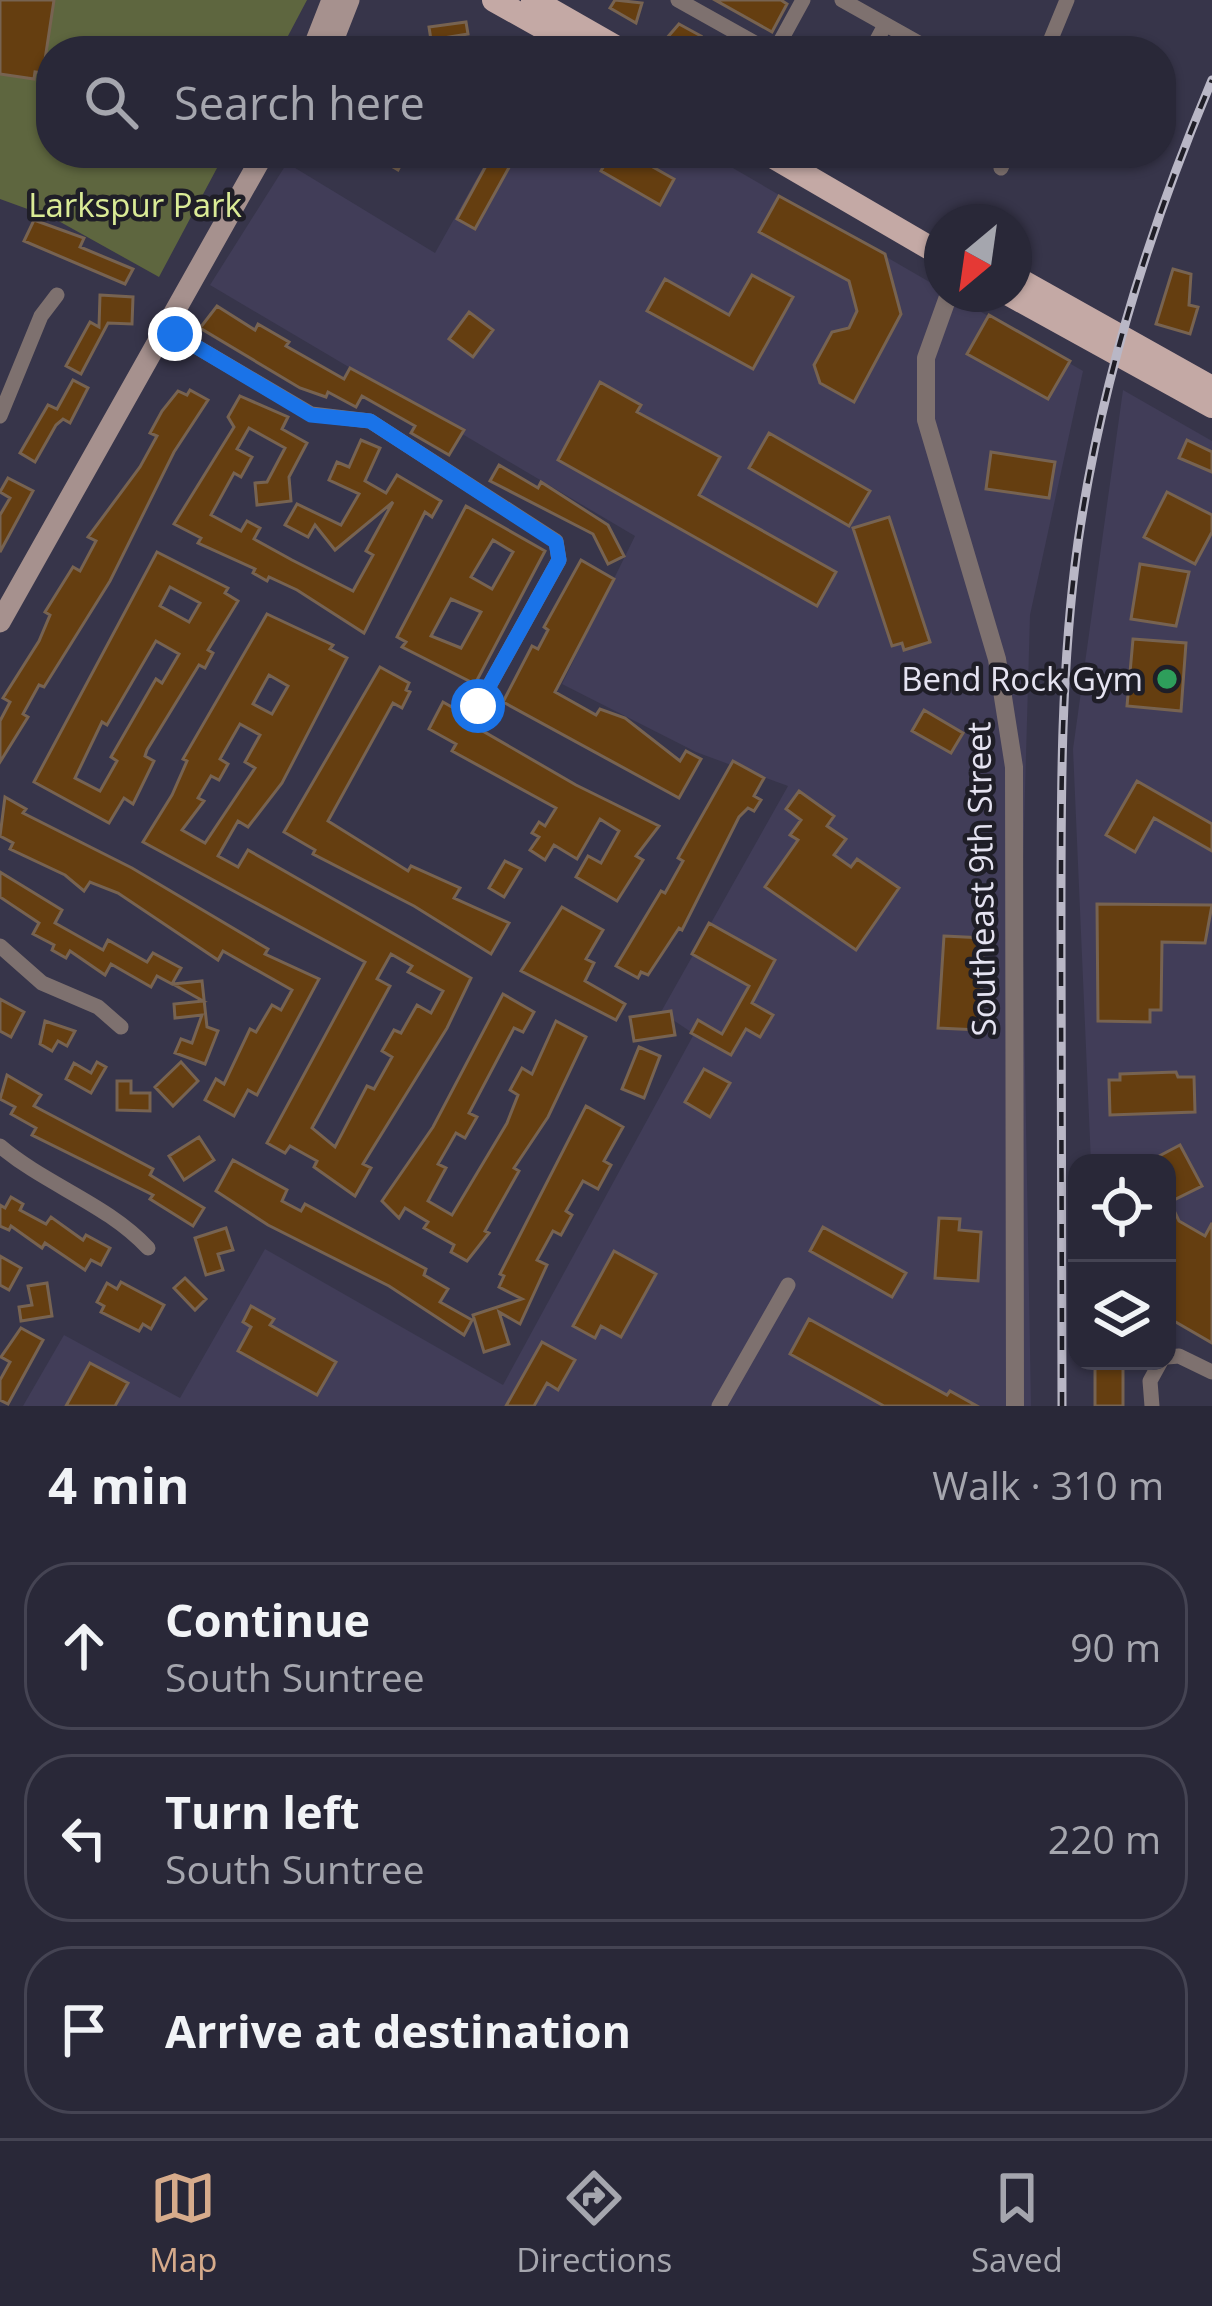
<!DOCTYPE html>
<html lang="en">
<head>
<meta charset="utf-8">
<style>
  body { margin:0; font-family:"Open Sans",sans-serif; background:#353443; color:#f1f3f6 }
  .controls { position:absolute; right:36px; bottom:36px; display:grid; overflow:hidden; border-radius:24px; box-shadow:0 3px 9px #0004 }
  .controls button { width:108px; height:108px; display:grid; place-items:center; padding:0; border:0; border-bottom:3px solid #454453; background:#292838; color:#f1f3f6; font:60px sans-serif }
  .compass { position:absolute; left:924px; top:204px; width:108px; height:108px; border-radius:50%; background:#292838; box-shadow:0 3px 9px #0004; rotate:209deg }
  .stop { position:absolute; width:36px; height:36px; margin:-27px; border:9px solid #1a73e8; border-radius:50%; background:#fff }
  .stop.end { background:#1a73e8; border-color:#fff; box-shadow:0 3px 12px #0008 }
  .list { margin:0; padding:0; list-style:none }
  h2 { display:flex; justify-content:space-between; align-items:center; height:156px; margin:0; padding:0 48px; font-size:51px }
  h2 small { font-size:39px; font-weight:400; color:#a5a6ae }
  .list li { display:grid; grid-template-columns:78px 1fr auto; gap:36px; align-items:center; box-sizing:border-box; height:168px; margin:0 24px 24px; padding:0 24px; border:3px solid #454453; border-radius:48px }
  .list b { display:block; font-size:45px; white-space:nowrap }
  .list p { margin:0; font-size:39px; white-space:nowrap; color:#a5a6ae }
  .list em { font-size:39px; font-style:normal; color:#a5a6ae }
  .icon { flex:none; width:66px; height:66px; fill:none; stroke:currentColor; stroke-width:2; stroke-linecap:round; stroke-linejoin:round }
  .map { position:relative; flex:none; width:1212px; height:1406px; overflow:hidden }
  .search { position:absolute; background:#292838; box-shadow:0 3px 9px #0004; left:36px; right:36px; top:36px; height:132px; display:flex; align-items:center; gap:30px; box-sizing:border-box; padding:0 42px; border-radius:48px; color:#a5a6ae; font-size:45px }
  .sheet { height:732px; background:#292838 }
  nav { display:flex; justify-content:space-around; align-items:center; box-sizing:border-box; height:168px; border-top:3px solid #454453; background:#292838; font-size:33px; color:#a5a6ae }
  nav a { display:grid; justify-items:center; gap:6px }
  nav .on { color:#d6ab8b }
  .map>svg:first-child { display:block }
  .built { fill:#413d58 }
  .green { fill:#5e663f }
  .building { fill:#653e10; stroke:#776351; stroke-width:3; fill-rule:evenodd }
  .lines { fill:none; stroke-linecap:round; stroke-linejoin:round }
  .minor { stroke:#7e716f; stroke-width:15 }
  .tertiary { stroke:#7e716f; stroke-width:18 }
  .secondary { stroke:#a6918e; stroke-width:21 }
  .primary { stroke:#c4a9a5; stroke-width:24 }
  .rail-casing { stroke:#b9b7c6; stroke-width:9 }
  .rail { stroke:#1f1e27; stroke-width:4.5; stroke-dasharray:14; stroke-linecap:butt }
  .route { stroke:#1a73e8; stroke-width:15 }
  .leisure-dot { fill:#2e9e5b; stroke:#1f1e27; stroke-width:4.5 }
  .labels { text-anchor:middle; stroke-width:9; stroke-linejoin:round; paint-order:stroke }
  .park-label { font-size:33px; fill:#daeb96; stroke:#1f1e27 }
  .poi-label { font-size:33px; fill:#e5e3f1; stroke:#1f1e27; text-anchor:end }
  .street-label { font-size:33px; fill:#e5e3f1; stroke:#1f1e27 }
</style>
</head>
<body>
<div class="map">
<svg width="1212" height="1406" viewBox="0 0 1212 1406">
  <rect width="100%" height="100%" fill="#37354a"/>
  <!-- built -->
  <path class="built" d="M 491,153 L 707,153 L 1083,371 L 1030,615 L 1022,897 L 1031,1406 L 23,1406 L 64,1335 L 180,1398 L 265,1249 L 503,1385 L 694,1034 L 661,1012 L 788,786 L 696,752 L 562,684 L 635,536 L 210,285 L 287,163 L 435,253 Z
    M 1123,390 L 1212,441 L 1212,1308 L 1167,1283 L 1167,1163 L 1091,1163 L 1073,749 Z"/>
  <!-- green -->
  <path class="green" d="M 0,0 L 307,0 L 280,51 L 51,51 L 51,153 L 225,153 L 159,277 L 55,219 L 0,199 Z"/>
  <!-- building -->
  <path class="building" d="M 0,0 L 54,0 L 43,73 L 35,72 L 34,79 L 0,74 Z
    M 615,0 L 642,3 L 636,23 L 610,8 Z
    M 715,0 L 781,0 L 787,4 L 772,32 Z
    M 466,22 L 468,34 L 431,40 L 429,27 Z
    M 679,24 L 701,36 L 693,51 L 666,39 Z
    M 385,153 L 407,153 L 398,170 L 381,160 Z
    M 493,153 L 517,153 L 475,229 L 457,219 Z
    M 611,153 L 628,153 L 674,179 L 660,205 L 601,171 Z
    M 779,196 L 885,254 L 901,314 L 854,402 L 820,383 L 814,365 L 832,332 L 849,328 L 857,311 L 849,281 L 759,232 Z
    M 34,220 L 84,238 L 80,247 L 133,269 L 125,284 L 24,241 Z
    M 1173,269 L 1191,274 L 1189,305 L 1198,307 L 1190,334 L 1156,324 Z
    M 752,275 L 793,297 L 753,369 L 647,311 L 665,279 L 729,315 Z
    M 100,295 L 133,297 L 132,324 L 108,323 L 81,374 L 66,366 L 90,322 L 99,327 Z
    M 217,306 L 255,330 L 258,324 L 289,342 L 286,346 L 344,379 L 350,368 L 464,430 L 449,455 L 411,433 L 415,426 L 362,396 L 356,407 L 328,392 L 326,397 L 300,388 L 200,328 Z
    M 469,312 L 493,330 L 473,357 L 449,339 Z
    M 989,315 L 1070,361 L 1048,399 L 967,354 Z
    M 73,380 L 88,388 L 70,423 L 63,419 L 56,425 L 35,462 L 20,453 L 48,405 L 57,409 Z
    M 600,382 L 641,405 L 637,412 L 720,457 L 699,495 L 836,572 L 817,606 L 558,460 Z
    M 190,390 L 208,400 L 174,452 L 110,581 L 44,687 L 39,685 L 23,714 L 28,717 L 0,762 L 0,721 L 10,702 L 3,698 L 39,641 L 50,615 L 45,612 L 73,567 L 80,571 L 96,541 L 88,537 L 140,467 L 157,436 L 150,433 L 162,411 L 178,391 L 187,395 Z
    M 240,396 L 288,417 L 282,429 L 307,443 L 289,477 L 291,501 L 257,505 L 255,483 L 267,482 L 285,448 L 249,428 L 237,449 L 252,457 L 241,477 L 234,473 L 211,515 L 241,531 L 247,521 L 260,528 L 254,539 L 292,560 L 353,591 L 373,555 L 366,551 L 393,502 L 335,550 L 315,525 L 308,537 L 285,525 L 297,504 L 341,525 L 359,494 L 329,480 L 337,462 L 349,467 L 361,440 L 380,448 L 365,481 L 386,493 L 397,475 L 441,501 L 432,517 L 425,512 L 364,633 L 297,590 L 269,577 L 267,581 L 253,573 L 255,569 L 198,543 L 201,538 L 174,524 L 234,427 L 228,417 Z
    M 769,433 L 870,491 L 849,526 L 749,468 Z
    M 1187,440 L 1212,452 L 1212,472 L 1179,458 Z
    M 991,452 L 1055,462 L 1049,498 L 986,489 Z
    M 499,465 L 538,488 L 541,482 L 608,525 L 624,556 L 608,564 L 593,534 L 490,481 Z
    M 8,478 L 33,491 L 0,552 L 0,515 L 10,498 L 0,492 Z
    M 1167,492 L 1212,515 L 1212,532 L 1195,564 L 1144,537 Z
    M 466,506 L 545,551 L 475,684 L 402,647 L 406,642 L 397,637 ZM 493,540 L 513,552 L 492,589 L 471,577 ZM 451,599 L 481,612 L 461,648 L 431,636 Z
    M 889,517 L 930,642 L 904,650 L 902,643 L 892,646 L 853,528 Z
    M 157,552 L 228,588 L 225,593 L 238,601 L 208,650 L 213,653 L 205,668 L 199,665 L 147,750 L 145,756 L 154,761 L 133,804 L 124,798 L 109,823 L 34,782 ZM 170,587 L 200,603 L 189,622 L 160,606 ZM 156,641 L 179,654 L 162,683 L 156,679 L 111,757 L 117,761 L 100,791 L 75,778 L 102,722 L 107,725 Z
    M 581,560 L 614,579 L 555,692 L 596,715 L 600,709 L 625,718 L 680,761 L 686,751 L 701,759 L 679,798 L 503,702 L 532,646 L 538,649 L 548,630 L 544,627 Z
    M 1140,564 L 1189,572 L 1176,626 L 1131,619 Z
    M 267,614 L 333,645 L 330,649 L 347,658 L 282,783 L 248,827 L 238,821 L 218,856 L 238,867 L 248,850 L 471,978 L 447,1028 L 363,1164 L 371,1168 L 355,1196 L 314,1167 L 317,1161 L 290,1146 L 285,1153 L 267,1143 L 365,962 L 143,842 L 172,795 L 187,761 L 183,759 ZM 269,675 L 288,686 L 272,714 L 253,704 ZM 240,724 L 260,735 L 245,762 L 255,768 L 205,843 L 182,830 L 204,801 L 198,798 L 211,776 L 219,780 L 228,764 L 220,759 ZM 391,954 L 412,966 L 408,972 L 443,991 L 431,1013 L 417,1005 L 401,1033 L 394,1030 L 382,1051 L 392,1057 L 374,1089 L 367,1086 L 335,1147 L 312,1128 L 390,986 L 377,979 Z
    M 1133,639 L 1186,643 L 1181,711 L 1127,706 Z
    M 380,667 L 409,683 L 406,690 L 410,692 L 402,708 L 393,703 L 328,821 L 408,871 L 411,866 L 460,888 L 454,898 L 509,923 L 491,954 L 414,906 L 313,854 L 315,850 L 284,832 Z
    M 443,702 L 464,714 L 462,719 L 576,785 L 659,826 L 636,856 L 643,860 L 617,901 L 576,877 L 588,856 L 601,863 L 619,831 L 600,819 L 577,859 L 554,845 L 545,860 L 530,850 L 539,837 L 532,833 L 539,822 L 545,826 L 556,808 L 452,751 L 456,744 L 429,729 Z
    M 924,710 L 963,733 L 951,753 L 912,731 Z
    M 733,761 L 764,778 L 754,796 L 761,800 L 754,811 L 748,808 L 739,817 L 682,930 L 679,928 L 648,975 L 641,972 L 638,978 L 616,966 L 661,891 L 665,893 L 683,861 L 678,858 Z
    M 1137,781 L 1212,824 L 1212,851 L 1154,818 L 1135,852 L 1106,835 Z
    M 799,791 L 834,816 L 827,826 L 846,839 L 834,855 L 851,867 L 857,859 L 899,888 L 856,950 L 765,887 L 798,840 L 790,835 L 801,820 L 786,809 Z
    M 5,797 L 26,809 L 23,813 L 132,868 L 268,949 L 265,954 L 319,979 L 257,1095 L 248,1090 L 234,1116 L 205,1100 L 216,1079 L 224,1084 L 250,1029 L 256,1032 L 272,1005 L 281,1010 L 292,990 L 223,951 L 218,960 L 118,893 L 90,882 L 84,891 L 65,875 L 10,849 L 13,843 L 0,836 Z
    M 505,861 L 521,869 L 504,897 L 489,888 Z
    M 0,872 L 62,910 L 55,923 L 103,950 L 108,940 L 147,962 L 153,953 L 181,968 L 172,984 L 157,976 L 151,987 L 111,964 L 105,975 L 70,951 L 66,958 L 52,950 L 54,945 L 33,934 L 39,923 L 0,897 Z
    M 1097,904 L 1212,905 L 1205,943 L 1162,942 L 1161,1010 L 1150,1010 L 1150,1022 L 1098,1021 Z
    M 562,907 L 603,930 L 586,959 L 594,963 L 585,981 L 625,1004 L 616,1020 L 521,971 Z
    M 709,923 L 775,960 L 752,1003 L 773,1015 L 760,1037 L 746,1029 L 731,1055 L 691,1033 L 698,1020 L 722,1034 L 749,986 L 692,954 Z
    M 944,936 L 984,938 L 979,1030 L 938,1028 Z
    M 202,981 L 207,1027 L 218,1031 L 205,1064 L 175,1053 L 181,1039 L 192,1043 L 202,1015 L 175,1018 L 174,1004 L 203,1001 L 173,984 Z
    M 503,994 L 534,1012 L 523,1032 L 514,1028 L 469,1113 L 477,1117 L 465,1138 L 456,1133 L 438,1164 L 446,1168 L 428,1201 L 452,1215 L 507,1123 L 518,1095 L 510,1090 L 522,1068 L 532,1074 L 556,1021 L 586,1037 L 548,1117 L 514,1168 L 519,1171 L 485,1231 L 489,1233 L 467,1261 L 451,1252 L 454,1245 L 424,1228 L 428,1222 L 405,1208 L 399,1218 L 382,1201 L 433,1127 Z
    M 0,999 L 24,1012 L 11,1037 L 0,1031 Z
    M 671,1011 L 675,1035 L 634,1041 L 630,1017 Z
    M 45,1021 L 75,1031 L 67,1046 L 58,1041 L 52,1051 L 40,1044 Z
    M 639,1047 L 660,1056 L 644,1098 L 622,1089 Z
    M 97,1062 L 106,1067 L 91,1093 L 66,1079 L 74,1063 L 91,1073 Z
    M 181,1062 L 198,1081 L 173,1106 L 155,1087 Z
    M 704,1069 L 730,1083 L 710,1117 L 685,1102 Z
    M 1176,1072 L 1178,1077 L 1194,1077 L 1195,1112 L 1110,1115 L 1109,1080 L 1120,1080 L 1120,1074 Z
    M 7,1075 L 41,1095 L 34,1106 L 153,1169 L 150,1175 L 204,1208 L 193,1226 L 150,1199 L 153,1195 L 32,1135 L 36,1128 L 11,1114 L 15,1107 L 0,1099 Z
    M 117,1081 L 131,1081 L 131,1093 L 150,1093 L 150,1111 L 117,1110 Z
    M 586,1106 L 623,1127 L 604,1161 L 611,1165 L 598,1189 L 583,1181 L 566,1211 L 572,1215 L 561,1235 L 553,1231 L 537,1260 L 547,1265 L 520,1324 L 499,1312 L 509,1344 L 484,1352 L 473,1315 L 522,1299 L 499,1287 L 504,1276 L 500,1274 Z
    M 199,1137 L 214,1160 L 184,1180 L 169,1156 Z
    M 1180,1145 L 1202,1186 L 1170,1202 L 1179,1221 L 1205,1236 L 1212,1223 L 1212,1343 L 1167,1317 L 1167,1163 L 1146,1163 Z
    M 233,1160 L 287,1190 L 282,1201 L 301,1211 L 305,1204 L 426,1269 L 424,1275 L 448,1289 L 440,1302 L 472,1320 L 464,1335 L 389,1286 L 268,1225 L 216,1191 Z
    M 11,1197 L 23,1204 L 20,1210 L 46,1224 L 51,1217 L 83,1240 L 86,1235 L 110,1248 L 101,1265 L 91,1260 L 85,1270 L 45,1243 L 42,1248 L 11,1226 L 9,1230 L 0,1226 L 0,1205 L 5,1208 Z
    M 939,1218 L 960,1219 L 959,1230 L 981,1232 L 978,1281 L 935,1278 Z
    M 823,1227 L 906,1273 L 892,1297 L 810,1251 Z
    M 226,1228 L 233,1250 L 218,1254 L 223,1270 L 206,1275 L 195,1238 Z
    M 614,1251 L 656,1274 L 621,1337 L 601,1326 L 595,1338 L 573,1326 Z
    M 0,1256 L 21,1268 L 9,1290 L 0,1285 Z
    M 185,1278 L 206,1299 L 195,1310 L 174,1288 Z
    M 121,1282 L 164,1305 L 151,1329 L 143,1324 L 139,1331 L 101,1312 L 104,1306 L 97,1302 L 107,1283 L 117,1289 Z
    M 47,1283 L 52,1316 L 21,1321 L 19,1307 L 32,1305 L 28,1286 Z
    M 251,1306 L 274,1319 L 270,1325 L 336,1362 L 317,1395 L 238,1351 L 251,1327 L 243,1322 Z
    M 809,1319 L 947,1395 L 950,1391 L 977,1406 L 884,1406 L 790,1354 Z
    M 21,1328 L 43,1340 L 8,1404 L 0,1400 L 0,1380 L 10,1362 L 1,1357 Z
    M 542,1342 L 575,1360 L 558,1390 L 547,1383 L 534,1406 L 506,1406 Z
    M 1095,1361 L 1123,1361 L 1123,1406 L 1095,1406 Z
    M 90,1363 L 128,1383 L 115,1406 L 66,1406 Z"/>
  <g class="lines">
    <!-- minor -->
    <path class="minor" d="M 678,0 L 769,51
      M 842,0 L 933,51
      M 775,51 L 803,0
      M 871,51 L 885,25
      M 1046,51 L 1067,0
      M 811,161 L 816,153
      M 1001,168 L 1007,153
      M 163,327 L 311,414 L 370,421 L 556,541 L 559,560 L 478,706
      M 0,416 L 41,316 L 57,295
      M 0,946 L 42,983 L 98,1007 L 121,1027
      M 0,1146 C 46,1185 107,1204 148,1248
      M 1167,1357 L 1179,1356 L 1212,1372
      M 719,1406 L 788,1285
      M 1152,1406 L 1150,1381 L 1161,1361"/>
    <!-- tertiary -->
    <path class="tertiary" d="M 949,294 L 926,358 L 926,420 L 997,659 L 1014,767 L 1015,1406"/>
    <!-- secondary -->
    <path class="secondary" d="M 312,51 L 332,0
      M 329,51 L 349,0
      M 0,622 L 264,153"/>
    <!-- primary -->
    <path class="primary" d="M 494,0 L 585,51
      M 533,0 L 622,51
      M 767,153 L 942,255
      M 1014,277 L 1212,388
      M 1009,294 L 1212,406"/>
    <!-- rail casing -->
    <g class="rail-casing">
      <path id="rail" d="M 1062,1406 C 1062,1248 1061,1090 1061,933 C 1061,802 1060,672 1078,542 C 1101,382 1149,229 1212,80"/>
    </g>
    <!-- rail -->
    <use href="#rail" class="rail"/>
  </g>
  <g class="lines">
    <!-- route -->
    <path class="route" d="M 175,334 L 311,415 L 370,421 L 556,542 L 559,560 L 478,706"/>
  </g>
  <!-- markers -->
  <circle class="leisure-dot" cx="1167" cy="679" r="12"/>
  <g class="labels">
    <!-- park labels -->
    <g class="park-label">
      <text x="135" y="217">Larkspur Park</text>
    </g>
    <!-- poi labels -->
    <g class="poi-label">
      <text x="1143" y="691">Bend Rock Gym</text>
    </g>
    <!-- street labels -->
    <g class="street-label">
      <text transform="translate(981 879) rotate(-91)" y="12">Southeast 9th Street</text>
    </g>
  </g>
</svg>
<div class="controls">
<button><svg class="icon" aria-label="locate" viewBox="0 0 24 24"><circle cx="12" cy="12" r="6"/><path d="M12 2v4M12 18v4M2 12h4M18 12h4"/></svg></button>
<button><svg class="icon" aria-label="layers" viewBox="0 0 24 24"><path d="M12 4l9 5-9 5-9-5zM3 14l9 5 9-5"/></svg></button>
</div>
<svg class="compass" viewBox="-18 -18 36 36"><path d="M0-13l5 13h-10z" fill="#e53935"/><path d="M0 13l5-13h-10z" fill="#a5a6ae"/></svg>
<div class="stop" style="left:478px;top:706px"></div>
<div class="stop end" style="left:175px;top:334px"></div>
<div class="search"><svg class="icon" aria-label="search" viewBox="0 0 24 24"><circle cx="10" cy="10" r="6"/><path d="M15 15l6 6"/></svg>Search here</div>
</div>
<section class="sheet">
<h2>4 min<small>Walk · 310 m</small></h2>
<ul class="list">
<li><svg class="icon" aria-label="ahead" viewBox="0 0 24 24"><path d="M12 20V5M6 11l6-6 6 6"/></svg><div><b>Continue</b><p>South Suntree</p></div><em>90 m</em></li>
<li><svg class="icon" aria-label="left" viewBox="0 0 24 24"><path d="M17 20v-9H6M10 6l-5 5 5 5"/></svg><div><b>Turn left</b><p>South Suntree</p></div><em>220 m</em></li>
<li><svg class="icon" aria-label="arrive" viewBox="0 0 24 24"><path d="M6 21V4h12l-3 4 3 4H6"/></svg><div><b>Arrive at destination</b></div></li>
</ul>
</section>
<nav>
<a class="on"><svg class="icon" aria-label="map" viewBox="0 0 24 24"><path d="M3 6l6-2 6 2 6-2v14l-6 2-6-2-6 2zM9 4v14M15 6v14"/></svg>Map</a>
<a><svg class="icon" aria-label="directions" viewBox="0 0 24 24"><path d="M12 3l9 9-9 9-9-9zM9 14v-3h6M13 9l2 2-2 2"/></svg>Directions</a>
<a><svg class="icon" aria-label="saved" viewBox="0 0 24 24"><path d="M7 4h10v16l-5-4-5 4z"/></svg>Saved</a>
</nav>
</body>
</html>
